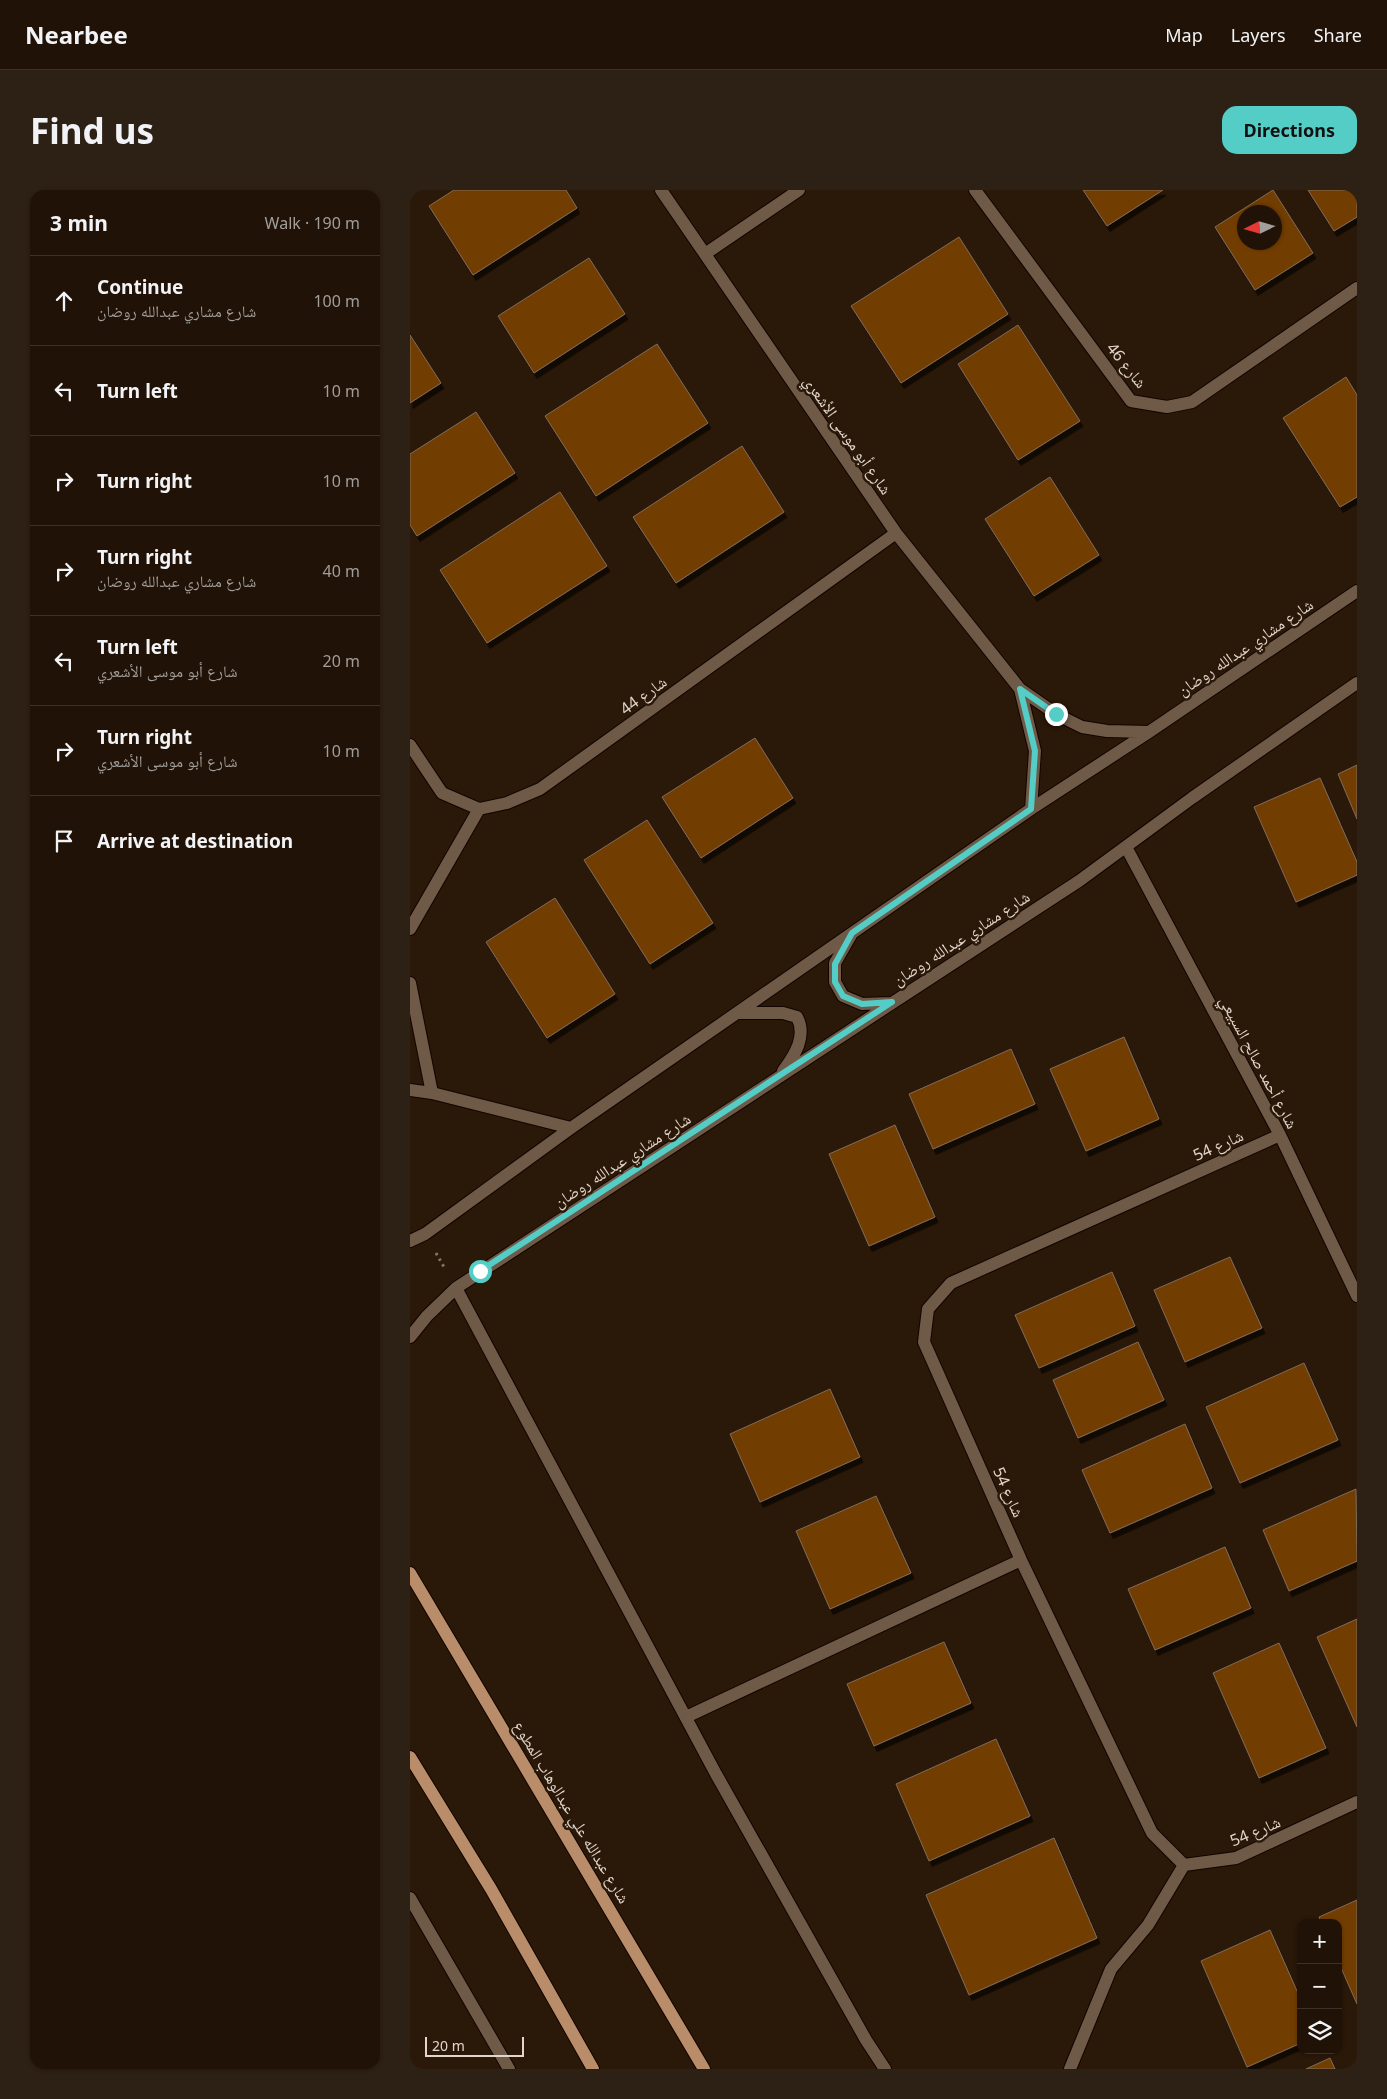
<!DOCTYPE html>
<html lang="en">
<head>
<meta charset="utf-8">
<style>
  body { margin:0; font-family:"Noto Sans","Noto Naskh Arabic",sans-serif; background:#2d2014; color:#f1f3f6 }
  .controls { position:absolute; right:15px; bottom:15px; display:grid; overflow:hidden; border-radius:10px; box-shadow:0 1px 4px #0004 }
  .controls button { width:45px; height:45px; display:grid; place-items:center; padding:0; border:0; border-bottom:1px solid #3d3228; background:#201206; color:#f1f3f6; font:25px sans-serif }
  .compass { position:absolute; left:827px; top:15px; width:45px; height:45px; border-radius:50%; background:#201206; box-shadow:0 1px 4px #0004; rotate:265deg }
  .scale { position:absolute; left:15px; bottom:12px; width:99px; box-sizing:border-box; padding-left:5px; border:2px solid #e2d5cb; border-top:0; font-size:14px; line-height:18px; white-space:nowrap; color:#e2d5cb; -webkit-text-stroke:4px #2a1808; paint-order:stroke }
  .stop { position:absolute; width:15px; height:15px; margin:-11px; border:4px solid #54cdc7; border-radius:50%; background:#fff }
  .stop.end { background:#54cdc7; border-color:#fff; box-shadow:0 1px 5px #0008 }
  .list { margin:0; padding:0; list-style:none }
  h2 { display:flex; justify-content:space-between; align-items:center; height:65px; margin:0; padding:0 20px; font-size:21px }
  h2 small { font-size:16px; font-weight:400; color:#a29e9b }
  .list li { display:grid; grid-template-columns:32px 1fr auto; gap:15px; align-items:center; box-sizing:border-box; height:90px; padding:0 20px; border-top:1px solid #3d3228 }
  .list b { display:block; font-size:19px; white-space:nowrap }
  .list p { margin:0; font-size:16px; white-space:nowrap; color:#a29e9b }
  .list em { font-size:16px; font-style:normal; color:#a29e9b }
  .icon { flex:none; width:28px; height:28px; fill:none; stroke:currentColor; stroke-width:2; stroke-linecap:round; stroke-linejoin:round }
  .map { position:relative; flex:none; width:947px; height:1879px; overflow:hidden; border-radius:15px }
  header { display:flex; align-items:center; gap:30px; box-sizing:border-box; height:70px; padding:0 25px; background:#201206; border-bottom:1px solid #3d3228 }
  header strong { font-size:24px }
  nav { display:flex; gap:28px; margin-inline-start:auto; font-size:18px }
  .intro { display:flex; align-items:center; justify-content:space-between; box-sizing:border-box; height:120px; padding:0 30px }
  h1 { margin:0; font-size:35px }
  .button { padding:12px 22px; border-radius:15px; background:#54cdc7; color:#111; font-size:18px; font-weight:700 }
  main { display:flex; gap:30px; padding:0 30px }
  aside { flex:1; background:#201206; border-radius:15px; box-shadow:0 1px 4px #0004 }
  .map>svg:first-child { display:block }
  .building { fill:#723e05; stroke:#826b59; fill-rule:evenodd; filter:url(#shadow) }
  .lines { fill:none; stroke-linecap:round; stroke-linejoin:round }
  .minor-casing { stroke:#120400; stroke-width:14 }
  .major-casing { stroke:#120400; stroke-width:14 }
  .path { stroke:#837366; stroke-width:3; stroke-dasharray:2.5 4; stroke-linecap:butt }
  .minor { stroke:#6f5947; stroke-width:12 }
  .major { stroke:#b98d69; stroke-width:12 }
  .route { stroke:#54cdc7; stroke-width:6 }
  .labels { text-anchor:middle; stroke-width:5; stroke-linejoin:round; paint-order:stroke }
  .street-label { font-size:16px; fill:#e2d5cb; stroke:#2a1808 }
</style>
</head>
<body>
<header>
<strong>Nearbee</strong>
<nav><a>Map</a><a>Layers</a><a>Share</a></nav>
</header>
<div class="intro"><h1>Find us</h1><a class="button">Directions</a></div>
<main>
<aside>
<h2>3 min<small>Walk · 190 m</small></h2>
<ul class="list">
<li><svg class="icon" aria-label="ahead" viewBox="0 0 24 24"><path d="M12 20V5M6 11l6-6 6 6"/></svg><div><b>Continue</b><p>شارع مشاري عبدالله روضان</p></div><em>100 m</em></li>
<li><svg class="icon" aria-label="left" viewBox="0 0 24 24"><path d="M17 20v-9H6M10 6l-5 5 5 5"/></svg><div><b>Turn left</b></div><em>10 m</em></li>
<li><svg class="icon" aria-label="right" viewBox="0 0 24 24"><path d="M7 20v-9h11M14 6l5 5-5 5"/></svg><div><b>Turn right</b></div><em>10 m</em></li>
<li><svg class="icon" aria-label="right" viewBox="0 0 24 24"><path d="M7 20v-9h11M14 6l5 5-5 5"/></svg><div><b>Turn right</b><p>شارع مشاري عبدالله روضان</p></div><em>40 m</em></li>
<li><svg class="icon" aria-label="left" viewBox="0 0 24 24"><path d="M17 20v-9H6M10 6l-5 5 5 5"/></svg><div><b>Turn left</b><p>شارع أبو موسى الأشعري</p></div><em>20 m</em></li>
<li><svg class="icon" aria-label="right" viewBox="0 0 24 24"><path d="M7 20v-9h11M14 6l5 5-5 5"/></svg><div><b>Turn right</b><p>شارع أبو موسى الأشعري</p></div><em>10 m</em></li>
<li><svg class="icon" aria-label="arrive" viewBox="0 0 24 24"><path d="M6 21V4h12l-3 4 3 4H6"/></svg><div><b>Arrive at destination</b></div></li>
</ul>
</aside>
<div class="map">
<svg width="947" height="1879" viewBox="0 0 947 1879">
  <defs>
    <filter id="shadow"><feDropShadow dx="3" dy="5.5" stdDeviation="0" flood-color="#0009"/></filter>
  </defs>
  <rect width="100%" height="100%" fill="#2a1808"/>
  <!-- building -->
  <path class="building" d="M 44,0 L 156,0 L 167,18 L 63,85 L 19,16 Z
    M 673,0 L 753,0 L 697,36 Z
    M 863,0 L 903,63 L 845,100 L 805,37 ZM 834,22 L 864,22 L 864,52 L 834,52 Z
    M 898,0 L 947,0 L 947,27 L 924,41 Z
    M 549,47 L 598,124 L 491,193 L 441,116 Z
    M 179,68 L 215,124 L 124,183 L 88,126 Z
    M 608,135 L 670,231 L 608,270 L 548,174 Z
    M 0,145 L 31,193 L 0,213 Z
    M 247,154 L 298,233 L 186,306 L 135,226 Z
    M 936,187 L 947,205 L 947,307 L 930,317 L 873,228 Z
    M 66,222 L 105,283 L 7,346 L 0,335 L 0,264 Z
    M 332,256 L 374,322 L 266,393 L 223,327 Z
    M 640,287 L 689,365 L 624,406 L 575,329 Z
    M 150,302 L 197,376 L 77,453 L 30,380 Z
    M 345,548 L 383,608 L 291,668 L 252,607 Z
    M 947,575 L 947,629 L 928,584 Z
    M 910,588 L 947,672 L 947,685 L 886,712 L 844,617 Z
    M 237,630 L 303,733 L 240,774 L 174,670 Z
    M 145,708 L 205,804 L 137,848 L 76,752 Z
    M 714,847 L 749,929 L 676,961 L 640,879 Z
    M 601,859 L 625,914 L 523,959 L 499,904 Z
    M 485,935 L 525,1027 L 459,1056 L 419,964 Z
    M 820,1067 L 852,1138 L 775,1172 L 744,1100 Z
    M 702,1082 L 725,1136 L 629,1178 L 605,1125 Z
    M 728,1152 L 754,1210 L 668,1248 L 643,1190 Z
    M 894,1173 L 928,1250 L 830,1293 L 796,1217 Z
    M 420,1199 L 450,1267 L 350,1312 L 320,1244 Z
    M 775,1234 L 802,1298 L 700,1343 L 672,1280 Z
    M 946,1299 L 947,1371 L 879,1401 L 853,1340 Z
    M 466,1306 L 501,1383 L 420,1419 L 386,1341 Z
    M 815,1357 L 841,1418 L 745,1460 L 718,1399 Z
    M 947,1429 L 947,1537 L 907,1447 Z
    M 534,1452 L 561,1513 L 464,1556 L 437,1494 Z
    M 869,1453 L 916,1558 L 849,1588 L 803,1483 Z
    M 586,1549 L 620,1626 L 519,1671 L 486,1594 Z
    M 644,1648 L 687,1748 L 559,1805 L 516,1705 Z
    M 947,1710 L 947,1814 L 928,1771 L 928,1733 L 911,1733 L 909,1727 Z
    M 860,1740 L 891,1810 L 891,1853 L 837,1877 L 791,1771 Z
    M 920,1868 L 925,1879 L 896,1879 Z"/>
  <g class="lines">
    <!-- minor casing -->
    <g class="minor-casing">
      <path id="minor" d="M 251,0 L 486,343 L 610,499 L 646,524 L 672,537 L 697,541 L 739,542
        M 565,0 L 721,211 L 757,217 L 782,212 L 947,98
        M 295,64 L 389,0
        M 610,499 L 625,561 L 621,619
        M 0,555 L 32,603 L 69,619 L 97,613 L 130,599 L 486,343
        M 716,657 L 870,945 L 947,1106
        M 0,739 L 69,619
        M 441,745 L 425,773 L 425,792 L 433,806 L 452,814 L 481,813
        M 0,793 L 22,903
        M 327,823 L 373,823 L 387,827 C 397,846 385,865 373,881
        M 0,900 L 22,903 L 161,938
        M 0,1051 L 15,1044 L 161,938 L 621,619 L 739,542 L 947,401
        M 46,1098 L 306,1584 L 456,1850 L 475,1879
        M 0,1147 L 17,1126 L 46,1098 L 669,691 L 782,608 L 947,493
        M 276,1527 L 611,1370
        M 774,1675 L 742,1643 L 611,1370 L 514,1152 L 518,1119 L 541,1093 L 870,945
        M 774,1675 L 826,1668 L 947,1612
        M 0,1708 L 99,1879
        M 660,1879 L 701,1779 L 738,1735 L 774,1675"/>
    </g>
    <!-- major casing -->
    <g class="major-casing">
      <path id="major" d="M 0,1383 L 294,1879
        M 0,1567 L 81,1699 L 183,1879"/>
    </g>
    <!-- path -->
    <path class="path" d="M 26,1063 L 34,1077"/>
    <!-- minor -->
    <use href="#minor" class="minor"/>
    <!-- major -->
    <use href="#major" class="major"/>
  </g>
  <g class="lines">
    <!-- route -->
    <path class="route" d="M 70,1081 L 482,812 L 452,814 L 433,806 L 425,792 L 425,774 L 442,743 L 621,619 L 625,561 L 610,499 L 646,524"/>
  </g>
  <g class="labels">
    <!-- street labels -->
    <g class="street-label">
      <text transform="translate(717 175) rotate(51)" y="6">شارع 46</text>
      <text transform="translate(438 245) rotate(55)" y="6">شارع أبو موسى الأشعري</text>
      <text transform="translate(835 457) rotate(-34)" y="6">شارع مشاري عبدالله روضان</text>
      <text transform="translate(233 505) rotate(-36)" y="6">شارع 44</text>
      <text transform="translate(551 748) rotate(-33)" y="6">شارع مشاري عبدالله روضان</text>
      <text transform="translate(849 872) rotate(62)" y="6">شارع أحمد صالح السبيعي</text>
      <text transform="translate(808 955) rotate(-24)" y="6">شارع 54</text>
      <text transform="translate(212 970) rotate(-33)" y="6">شارع مشاري عبدالله روضان</text>
      <text transform="translate(599 1302) rotate(66)" y="6">شارع 54</text>
      <text transform="translate(162 1622) rotate(59)" y="6">شارع عبدالله علي عبدالوهاب المطوع</text>
      <text transform="translate(845 1641) rotate(-23)" y="6">شارع 54</text>
    </g>
  </g>
</svg>
<div class="controls">
<button>+</button>
<button>−</button>
<button><svg class="icon" aria-label="layers" viewBox="0 0 24 24"><path d="M12 4l9 5-9 5-9-5zM3 14l9 5 9-5"/></svg></button>
</div>
<svg class="compass" viewBox="-18 -18 36 36"><path d="M0-13l5 13h-10z" fill="#e53935"/><path d="M0 13l5-13h-10z" fill="#a29e9b"/></svg>
<div class="scale">20 m</div>
<div class="stop" style="left:70px;top:1081px"></div>
<div class="stop end" style="left:646px;top:524px"></div>
</div>
</main>
</body>
</html>
